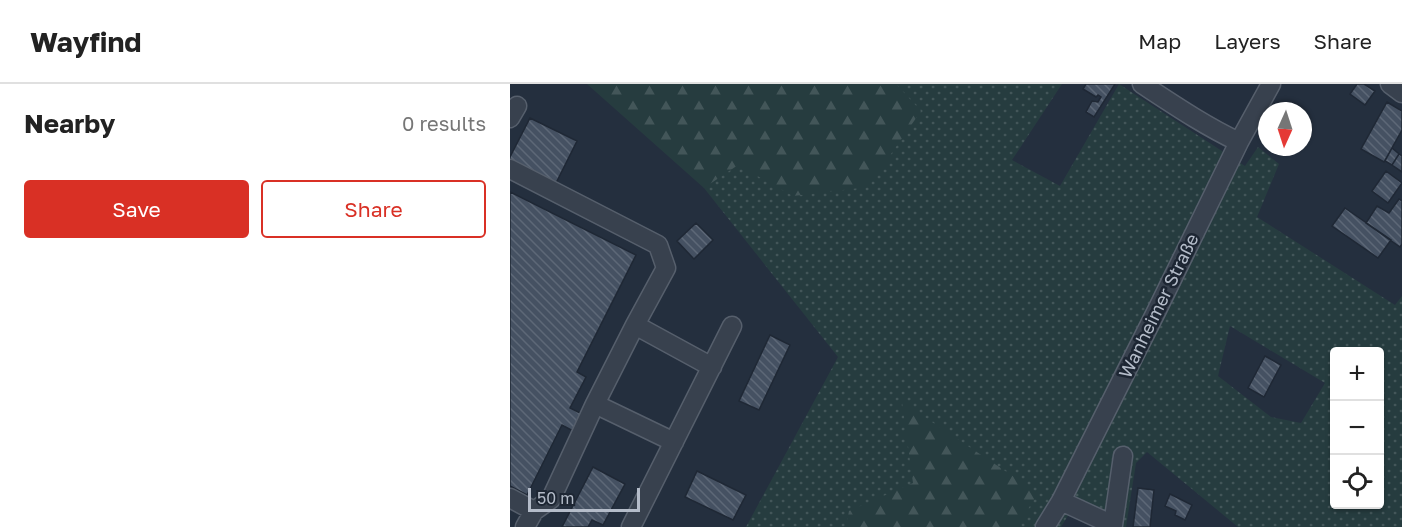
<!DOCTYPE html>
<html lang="en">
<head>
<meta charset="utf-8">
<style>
  body { margin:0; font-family:"Golos Text",sans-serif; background:#f6f6f6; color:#222 }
  .controls { position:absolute; right:18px; bottom:18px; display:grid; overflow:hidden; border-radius:6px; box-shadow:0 2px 4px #0004 }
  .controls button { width:54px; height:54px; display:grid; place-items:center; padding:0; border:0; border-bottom:2px solid #e0e0e0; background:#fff; color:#222; font:30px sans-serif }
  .compass { position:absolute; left:748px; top:18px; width:54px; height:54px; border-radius:50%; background:#fff; box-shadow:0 2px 4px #0004; rotate:183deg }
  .scale { position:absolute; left:18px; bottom:15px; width:112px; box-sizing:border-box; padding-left:6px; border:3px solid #b4bcc9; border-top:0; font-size:16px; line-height:21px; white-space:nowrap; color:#b4bcc9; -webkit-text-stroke:4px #1d2633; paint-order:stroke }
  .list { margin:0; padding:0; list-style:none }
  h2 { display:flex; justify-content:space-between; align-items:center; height:78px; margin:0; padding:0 24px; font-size:26px }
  h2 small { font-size:20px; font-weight:400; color:#767676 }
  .actions { display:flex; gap:12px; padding:18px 24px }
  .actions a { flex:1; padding:14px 0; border:2px solid #d93025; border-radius:6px; text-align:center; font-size:21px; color:#d93025 }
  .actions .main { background:#d93025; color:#fff }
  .icon { flex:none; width:33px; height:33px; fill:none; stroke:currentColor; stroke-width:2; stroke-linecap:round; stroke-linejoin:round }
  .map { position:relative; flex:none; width:892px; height:443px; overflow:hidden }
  header { display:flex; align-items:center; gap:36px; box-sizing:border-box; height:84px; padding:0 30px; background:#fff; border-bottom:2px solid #e0e0e0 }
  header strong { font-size:28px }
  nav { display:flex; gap:33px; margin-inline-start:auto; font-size:21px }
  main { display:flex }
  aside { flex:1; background:#fff }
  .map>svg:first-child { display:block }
  .grass { fill:url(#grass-dots); fill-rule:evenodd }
  .forest { fill:url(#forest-firs) }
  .building { fill:url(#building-back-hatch); stroke:#1f2835; stroke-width:1.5 }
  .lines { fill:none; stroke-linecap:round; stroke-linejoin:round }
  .minor-casing { stroke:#565f6c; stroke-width:21 }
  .minor { stroke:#38414e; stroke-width:18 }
  .labels { text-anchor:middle; stroke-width:5; stroke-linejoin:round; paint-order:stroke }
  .street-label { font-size:18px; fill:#b4bcc9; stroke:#1d2633 }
</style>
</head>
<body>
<header>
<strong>Wayfind</strong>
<nav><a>Map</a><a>Layers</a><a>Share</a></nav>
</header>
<main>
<aside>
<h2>Nearby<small>0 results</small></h2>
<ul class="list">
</ul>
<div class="actions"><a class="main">Save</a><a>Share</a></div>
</aside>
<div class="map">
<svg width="892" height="443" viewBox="0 0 892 443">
  <defs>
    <pattern id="grass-dots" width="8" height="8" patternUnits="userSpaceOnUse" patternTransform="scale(1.5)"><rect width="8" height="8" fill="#263c3f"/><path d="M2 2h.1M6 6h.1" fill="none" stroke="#435659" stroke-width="1.8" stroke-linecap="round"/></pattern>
    <pattern id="forest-firs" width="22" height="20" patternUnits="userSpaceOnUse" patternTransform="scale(1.5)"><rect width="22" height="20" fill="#263c3f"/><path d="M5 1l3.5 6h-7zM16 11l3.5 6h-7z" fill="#435659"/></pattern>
    <pattern id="building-back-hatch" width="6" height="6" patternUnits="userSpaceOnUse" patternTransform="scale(1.5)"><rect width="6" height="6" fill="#455162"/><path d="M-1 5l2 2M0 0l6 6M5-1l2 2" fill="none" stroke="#5d6877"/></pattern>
  </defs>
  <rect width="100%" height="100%" fill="#242f3e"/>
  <!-- grass -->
  <path class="grass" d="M 132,0 L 552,0 L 502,76 L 550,102 L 609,0 L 735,82 L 748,63 L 769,80 L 747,133 L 885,221 L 892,212 L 892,443 L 728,443 L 637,368 L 626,379 L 616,443 L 587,443 L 559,430 L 551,443 L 236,443 L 328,273 L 194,104 ZM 720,242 L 815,299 L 791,339 L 761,333 L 708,292 ZM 824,268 L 870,268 L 870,420 L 824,420 Z"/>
  <!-- forest -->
  <path class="forest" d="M 77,0 L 386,0 L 411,27 L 358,103 L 283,112 L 228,81 L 194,104 Z
    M 392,318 L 528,409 L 507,443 L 336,443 L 339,427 L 403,399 Z"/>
  <!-- building -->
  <path class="building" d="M 576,0 L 605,0 L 584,33 L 576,28 L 582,17 L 588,18 L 591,13 L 588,11 L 586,13 L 573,5 Z
    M 847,0 L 854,0 L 865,7 L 855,21 L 840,10 Z
    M 877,18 L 892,27 L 892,46 L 874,78 L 851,65 Z
    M 20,34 L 67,57 L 44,103 L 0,80 L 0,73 Z
    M 882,64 L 889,70 L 882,81 L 875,77 Z
    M 889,70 L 892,72 L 892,88 L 882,81 Z
    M 876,87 L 892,99 L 878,119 L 862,107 Z
    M 0,108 L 126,171 L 67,288 L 76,293 L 60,324 L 74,331 L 65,348 L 52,341 L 17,411 L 0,402 Z
    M 889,115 L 892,117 L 892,160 L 890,163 L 856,139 L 867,122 L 879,129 Z
    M 835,124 L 881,156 L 868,174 L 822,142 Z
    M 186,139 L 203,156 L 184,175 L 167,157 Z
    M 260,251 L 280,261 L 249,326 L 229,317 Z
    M 755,272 L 771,281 L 754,313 L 738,304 Z
    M 83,383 L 115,400 L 93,441 L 82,436 L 78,443 L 52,443 Z
    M 187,387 L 236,411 L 223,436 L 175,413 Z
    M 628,404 L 644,406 L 640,443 L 623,443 Z
    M 660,410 L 682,421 L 675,436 L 665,431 L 666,427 L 655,422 Z"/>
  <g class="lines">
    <!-- minor casing -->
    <g class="minor-casing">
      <path id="minor" d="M 632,0 C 664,21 695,42 729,58
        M 880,0 L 892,9
        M 0,34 L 7,22
        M 0,85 L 148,161 L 156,184 L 125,241 L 85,320 L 41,415 L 24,427
        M 125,241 L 202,283
        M 85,320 L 164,358
        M 0,414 L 24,427 L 15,443
        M 551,417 L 603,441 L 613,372
        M 121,443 L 222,242
        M 535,443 L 551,417 L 647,226 L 729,58 L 761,0"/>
    </g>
    <!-- minor -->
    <use href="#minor" class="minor"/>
  </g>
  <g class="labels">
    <!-- street labels -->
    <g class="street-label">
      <text transform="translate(649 222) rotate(-64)" y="6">Wanheimer Straße</text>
    </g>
  </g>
</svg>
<div class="controls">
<button>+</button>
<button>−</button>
<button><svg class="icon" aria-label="locate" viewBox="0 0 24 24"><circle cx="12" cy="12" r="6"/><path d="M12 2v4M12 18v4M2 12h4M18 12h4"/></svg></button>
</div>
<svg class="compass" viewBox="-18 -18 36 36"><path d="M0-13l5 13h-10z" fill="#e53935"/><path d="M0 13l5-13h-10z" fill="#767676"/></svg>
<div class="scale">50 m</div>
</div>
</main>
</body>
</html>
